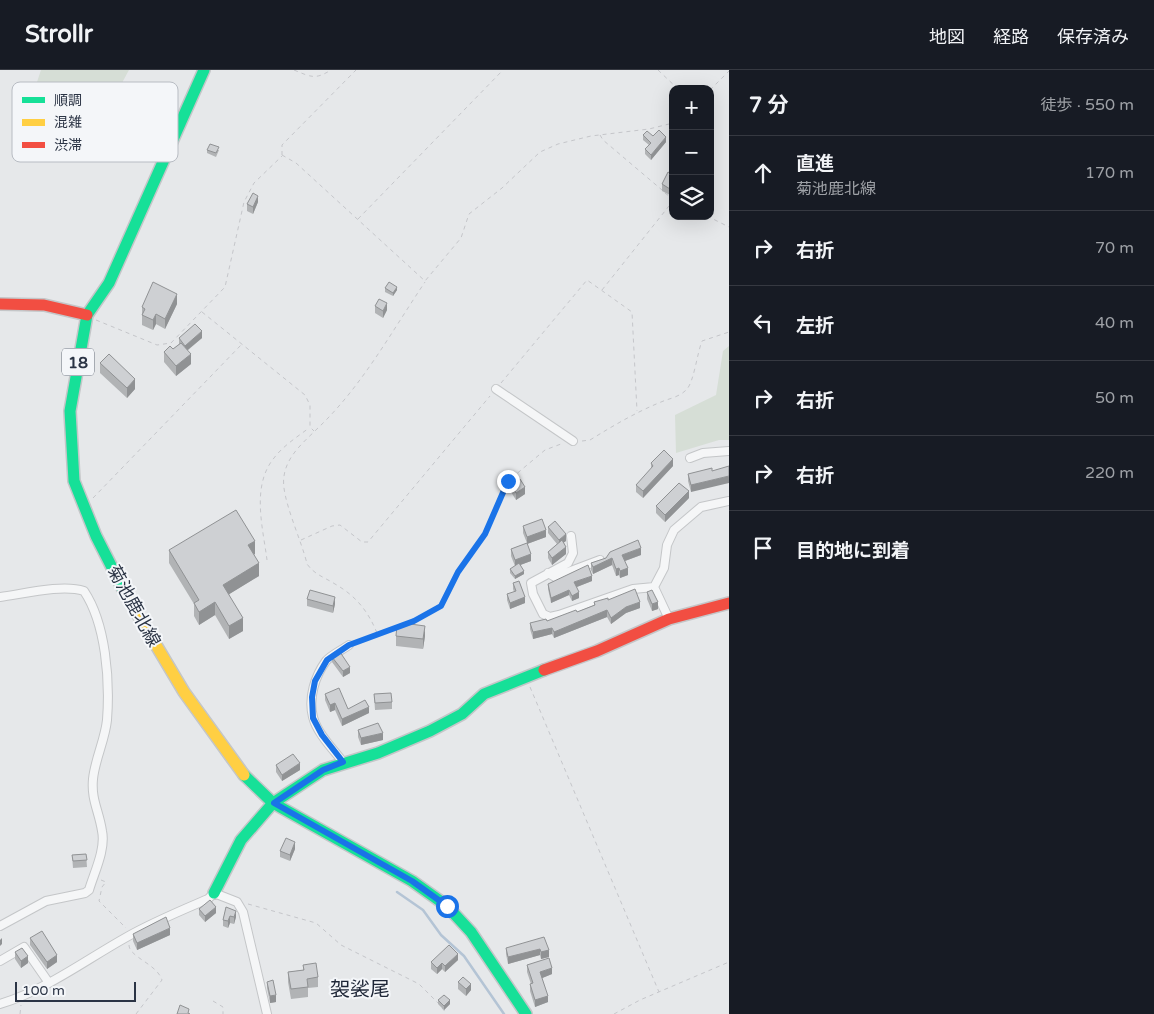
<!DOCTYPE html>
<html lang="ja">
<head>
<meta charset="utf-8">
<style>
  body { margin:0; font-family:"Varela Round","Noto Sans JP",sans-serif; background:#242831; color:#f1f3f6 }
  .controls { position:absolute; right:15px; top:15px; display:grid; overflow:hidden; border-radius:10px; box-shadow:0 5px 20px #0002 }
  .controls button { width:45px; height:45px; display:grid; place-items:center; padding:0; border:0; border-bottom:1px solid #363941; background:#171b24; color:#f1f3f6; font:25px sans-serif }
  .scale { position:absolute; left:15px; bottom:12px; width:121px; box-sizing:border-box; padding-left:5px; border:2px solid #2b3445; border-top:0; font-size:14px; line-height:18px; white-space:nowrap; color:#2b3445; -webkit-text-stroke:4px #f4f6f9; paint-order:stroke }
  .stop { position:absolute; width:15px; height:15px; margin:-11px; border:4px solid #1a73e8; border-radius:50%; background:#fff }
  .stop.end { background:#1a73e8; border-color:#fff; box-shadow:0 1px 5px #0008 }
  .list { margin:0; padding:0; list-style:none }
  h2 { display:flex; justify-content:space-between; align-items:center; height:65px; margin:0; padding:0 20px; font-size:21px }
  h2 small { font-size:16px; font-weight:400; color:#9ea1a6 }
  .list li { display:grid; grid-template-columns:32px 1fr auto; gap:15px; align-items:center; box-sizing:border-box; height:75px; padding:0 20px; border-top:1px solid #363941 }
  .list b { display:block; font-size:19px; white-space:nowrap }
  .list p { margin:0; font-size:16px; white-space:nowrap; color:#9ea1a6 }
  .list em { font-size:16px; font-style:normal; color:#9ea1a6 }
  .icon { flex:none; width:28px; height:28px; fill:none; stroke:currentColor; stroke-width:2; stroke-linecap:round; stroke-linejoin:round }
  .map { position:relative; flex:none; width:729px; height:944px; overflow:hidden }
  header { display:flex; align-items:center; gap:30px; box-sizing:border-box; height:70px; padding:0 25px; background:#171b24; border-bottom:1px solid #363941 }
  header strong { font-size:24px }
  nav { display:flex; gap:28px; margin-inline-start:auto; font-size:18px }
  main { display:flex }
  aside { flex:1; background:#171b24 }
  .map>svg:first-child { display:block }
  .green { fill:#d6ded6 }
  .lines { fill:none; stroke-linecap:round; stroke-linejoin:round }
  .stream { stroke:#b4c4d5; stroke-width:2.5 }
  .street-casing { stroke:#c4c6c8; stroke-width:10 }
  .fast-casing { stroke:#c4c6c8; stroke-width:14 }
  .slow-casing { stroke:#c4c6c8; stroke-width:14 }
  .jam-casing { stroke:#c4c6c8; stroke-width:14 }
  .path { stroke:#c5c6ca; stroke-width:1; stroke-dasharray:4 4; stroke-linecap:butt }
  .street { stroke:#f5f6f7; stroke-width:8 }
  .fast { stroke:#16e098; stroke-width:11 }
  .slow { stroke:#ffcf43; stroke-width:11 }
  .jam { stroke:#f24e42; stroke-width:11 }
  .wall { fill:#b1b3b5 }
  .shaded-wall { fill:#909294 }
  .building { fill:#ced0d3; stroke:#909294 }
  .route { stroke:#1a73e8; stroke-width:6 }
  .labels { text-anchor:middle; stroke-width:4; stroke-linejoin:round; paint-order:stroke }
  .shield { fill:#f4f6f9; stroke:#676e7b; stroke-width:1 }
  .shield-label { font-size:16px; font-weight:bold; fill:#2b3445 }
  .street-label { font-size:18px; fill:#2b3445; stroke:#f4f6f9 }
  .quarter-label { font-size:20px; fill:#1d2536; stroke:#f4f6f9 }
  .key { fill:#f4f6f9; stroke:#b8bcc3; stroke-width:1 }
  .key-label { font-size:14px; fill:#2b3445 }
</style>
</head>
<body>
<header>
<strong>Strollr</strong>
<nav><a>地図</a><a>経路</a><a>保存済み</a></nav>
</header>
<main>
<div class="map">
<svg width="729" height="944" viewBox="0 0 729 944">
  <rect width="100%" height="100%" fill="#e6e8ea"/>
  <!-- green -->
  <path class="green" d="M 41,0 L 129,0 L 123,11 L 116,52 L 66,87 L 29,36 Z
    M 729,276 L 729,370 L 719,370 L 676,383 L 675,345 L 716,325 L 723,281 Z"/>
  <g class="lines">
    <!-- stream -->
    <path class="stream" d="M 397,822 L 423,840 L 441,865 L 464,886 L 504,944"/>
    <!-- street casing -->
    <g class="street-casing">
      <path id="street" d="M 496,319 L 573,371
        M 690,388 L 703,383 L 729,381
        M 571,466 L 573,483 L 568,493 L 531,513 L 533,524 L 543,544 L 550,547 L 559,545 L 633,519 L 654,517
        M 548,503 L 555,507 L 600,490
        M 654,517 L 664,498 L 667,475 L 674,460 L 701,437 L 729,431
        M 654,517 L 669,549
        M 0,527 C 23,524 62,514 84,521 C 106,554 110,610 107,650 C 105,670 95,689 93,709 C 91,730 99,741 102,761 C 106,779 94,803 89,820 L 85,823 L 46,831 L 0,856
        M 343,692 C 333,679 317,663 313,647 C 308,628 315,606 326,591 C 331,585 342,580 349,575
        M 0,891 L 24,877 L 49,913
        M 0,934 C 46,920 84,891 125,868 C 151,853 180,841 208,829 L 214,823 L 237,832 L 243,842 L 267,944"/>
    </g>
    <!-- fast casing -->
    <g class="fast-casing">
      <path id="fast" d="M 125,523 L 96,466 L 74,411 L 70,341 L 87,245 L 109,213 L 204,0
        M 244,705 L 273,733 L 412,811 L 447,836 L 471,862 L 526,944
        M 214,823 L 241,770 L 273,733 L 323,700 L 378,683 L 430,661 L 462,644 L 484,624 L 544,600"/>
    </g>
    <!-- slow casing -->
    <g class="slow-casing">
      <path id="slow" d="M 125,523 L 184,622 L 244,705"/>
    </g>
    <!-- jam casing -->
    <g class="jam-casing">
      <path id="jam" d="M 0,234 L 44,235 L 87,245
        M 544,600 L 597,581 L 669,549 L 729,533"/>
    </g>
    <!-- path -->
    <path class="path" d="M 294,0 C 311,7 315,10 331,0
      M 658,0 L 678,19
      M 710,20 L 729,1
      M 600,65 L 603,70 L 662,120
      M 282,85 L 296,93 L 425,211 L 461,168 L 469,144 L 502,118 L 540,82 L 558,74 L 591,66 L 649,59 L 673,53
      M 282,85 L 282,75 L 356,0
      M 665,123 L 673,129
      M 707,146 L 729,157
      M 358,149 L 503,0
      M 602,220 L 673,131
      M 202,242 L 305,325 L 310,335 L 310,357 L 314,361
      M 96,250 L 157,275 L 171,273 L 225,217 L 244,132 L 254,113 L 282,86
      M 501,313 L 587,210 L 632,242 L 637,341
      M 582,371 L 590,370 C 616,354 638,341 666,330 C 673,328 682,325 687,319 C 694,311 697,284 702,271 L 729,262
      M 93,428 L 242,274
      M 301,470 L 332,456 L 340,455 L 362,472 L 368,472 L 490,326
      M 267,490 C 263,458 251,416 274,388 C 283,376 297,367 309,358
      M 408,553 L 441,536 L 458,502 L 485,464 L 508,411 L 545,380 L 561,374
      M 377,563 C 368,541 356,526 335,514 C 324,507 315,505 307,494 C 302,471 280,426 284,406 C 287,385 305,371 319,357 C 362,316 392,261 425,212
      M 356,572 L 397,558
      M 530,617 L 659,922
      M 101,810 L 106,812 L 102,817 L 99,831 L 126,858
      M 248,834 L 316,853 L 341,875 L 419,914 L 438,933
      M 129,875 C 129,887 157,894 162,910 L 136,944
      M 213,931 L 223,937 L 223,944
      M 442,938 L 447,944
      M 20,944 L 21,935
      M 614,944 L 640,930 L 729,892"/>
    <!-- street -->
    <use href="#street" class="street"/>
    <!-- fast -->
    <use href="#fast" class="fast"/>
    <!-- slow -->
    <use href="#slow" class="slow"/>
    <!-- jam -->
    <use href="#jam" class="jam"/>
  </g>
  <!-- wall -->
  <path class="wall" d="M 67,38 L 86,50 L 77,55 L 76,52 L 58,63 L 37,91 L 27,83 L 27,77 L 46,54 L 46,50 Z
    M 643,65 L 653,66 L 666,72 L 651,90 L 645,84 L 645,79 L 649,75 L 643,70 Z
    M 207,80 L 219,80 L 216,87 L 207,83 Z
    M 673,105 L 673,121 L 670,125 L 662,121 L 662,114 Z
    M 258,132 L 253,144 L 247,141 L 247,134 Z
    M 385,218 L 397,220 L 393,226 L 385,222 Z
    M 177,234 L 165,259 L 156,254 L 153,260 L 142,255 L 142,237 Z
    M 375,236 L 387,240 L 383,248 L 375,243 Z
    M 179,268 L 202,268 L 187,281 L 191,294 L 176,306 L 164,292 L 164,282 L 173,279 L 179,274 Z
    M 100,293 L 135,319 L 127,328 L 100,303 Z
    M 651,393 L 673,396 L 643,428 L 636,422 L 636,415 L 651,399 Z
    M 712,401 L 691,422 L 688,411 L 688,404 Z
    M 511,415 L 525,424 L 516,430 L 511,422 Z
    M 689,428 L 665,452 L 656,443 L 656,436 Z
    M 523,456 L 546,467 L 527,474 L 531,491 L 520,495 L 524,504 L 515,509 L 510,503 L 510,499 L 515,496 L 511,486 L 511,479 L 527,473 L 523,463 Z
    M 548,457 L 566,471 L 564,472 L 566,484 L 552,495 L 548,488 L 548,482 L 557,474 L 548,463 Z
    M 169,480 L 255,484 L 254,484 L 259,506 L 229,524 L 243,561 L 229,569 L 215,545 L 199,555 L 194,546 L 194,534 L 169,493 Z
    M 641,485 L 625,491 L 628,505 L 620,508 L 619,505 L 616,506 L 612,495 L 593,504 L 591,500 L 591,493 L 606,488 Z
    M 592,511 L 577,517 L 579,528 L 572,531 L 569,525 L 551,533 L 548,519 L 548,514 Z
    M 513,513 L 525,533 L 510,539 L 507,530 L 507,524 L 514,522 L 513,519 Z
    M 647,522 L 658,539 L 652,541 L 647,529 Z
    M 307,529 L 335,534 L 333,543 L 307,536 Z
    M 608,530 L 640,538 L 626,543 L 611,554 L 607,547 L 554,568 L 552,564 L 533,569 L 530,559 L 530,553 L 547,551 L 577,542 L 594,535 L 594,532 Z
    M 396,566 L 425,566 L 423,579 L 396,576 Z
    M 332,587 L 350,603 L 343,607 L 332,592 Z
    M 325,624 L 348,639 L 369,643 L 342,656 L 335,640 L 330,642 L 325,630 Z
    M 374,624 L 392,632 L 392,639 L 375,640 Z
    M 358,660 L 383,670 L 361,675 L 358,667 Z
    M 276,695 L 300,700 L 282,711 L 276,702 Z
    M 295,779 L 290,791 L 280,787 L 280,781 Z
    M 86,784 L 87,797 L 73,798 L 72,785 Z
    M 226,837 L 236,847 L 234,854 L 230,853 L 228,858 L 223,856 L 223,850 Z
    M 199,839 L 216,843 L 205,852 L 199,845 Z
    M 133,864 L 170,865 L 137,880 L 133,871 Z
    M 30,868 L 57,892 L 47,899 L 30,875 Z
    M 506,878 L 549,880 L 549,887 L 541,889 L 540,885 L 508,894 L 506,884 Z
    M 15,882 L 28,893 L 21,898 L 15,889 Z
    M 458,890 L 445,902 L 442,899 L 437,904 L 431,899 L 431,892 Z
    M 303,895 L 318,907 L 318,917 L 308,918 L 308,927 L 291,929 L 288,912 L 288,902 L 303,900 Z
    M 527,895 L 552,904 L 542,908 L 548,932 L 535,937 L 530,921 L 530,914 L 531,914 L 527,902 Z
    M 267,912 L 276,932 L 270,933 L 267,918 Z
    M 458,912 L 471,920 L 466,926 L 458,919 Z
    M 438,930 L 450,934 L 444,940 L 438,934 Z"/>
  <!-- shaded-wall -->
  <path class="shaded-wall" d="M 86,44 L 86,50 L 77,55 L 77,49 Z
    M 76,46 L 76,52 L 58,63 L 37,91 L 37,85 L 58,56 Z
    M 666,67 L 666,72 L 651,90 L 651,85 Z
    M 673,114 L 673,121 L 670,125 L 670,119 Z
    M 258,126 L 258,132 L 253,144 L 253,137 Z
    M 397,217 L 397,220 L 393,226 L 393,223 Z
    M 177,224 L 177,234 L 165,259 L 165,249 Z
    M 387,233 L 387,240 L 383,248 L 383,241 Z
    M 156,244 L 156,254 L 153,260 L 153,250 Z
    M 202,261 L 202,268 L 185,282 L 185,276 Z
    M 191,284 L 191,294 L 176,306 L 176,296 Z
    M 135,309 L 135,319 L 127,328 L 127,318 Z
    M 673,389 L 673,396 L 643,428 L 643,421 Z
    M 729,406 L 729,413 L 691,422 L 691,415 Z
    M 525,417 L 525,424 L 516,430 L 516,423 Z
    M 689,421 L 689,428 L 665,452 L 665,445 Z
    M 546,460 L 546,467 L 527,474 L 527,467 Z
    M 566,464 L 566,471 L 559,476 L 559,470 Z
    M 255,471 L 255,484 L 248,488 L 248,475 Z
    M 566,477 L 566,484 L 552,495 L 552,488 Z
    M 641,478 L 641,485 L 622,492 L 622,485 Z
    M 531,484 L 531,491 L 515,497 L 515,490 Z
    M 612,488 L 612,495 L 593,504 L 593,497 Z
    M 259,493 L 259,506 L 223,528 L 223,515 Z
    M 619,498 L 619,505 L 616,506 L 616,499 Z
    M 628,498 L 628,505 L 620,508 L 620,501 Z
    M 524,501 L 524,504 L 515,509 L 515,506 Z
    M 592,506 L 592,511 L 574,518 L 574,512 Z
    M 569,520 L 569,525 L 551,533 L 551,528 Z
    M 579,522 L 579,528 L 572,531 L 572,526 Z
    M 335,527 L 335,534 L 333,543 L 333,536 Z
    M 525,527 L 525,533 L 510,539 L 510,533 Z
    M 215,532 L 215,545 L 199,555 L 199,542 Z
    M 640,532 L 640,538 L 626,543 L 611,554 L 611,548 L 626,537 Z
    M 658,532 L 658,539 L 652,541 L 652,534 Z
    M 607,540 L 607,547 L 554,568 L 554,562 Z
    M 243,548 L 243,561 L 229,569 L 229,556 Z
    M 425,556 L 425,566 L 423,579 L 423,569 Z
    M 552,558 L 552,564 L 533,569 L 533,562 Z
    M 350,597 L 350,603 L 343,607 L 343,601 Z
    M 335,633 L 335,640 L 330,642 L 330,635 Z
    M 369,637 L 369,643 L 342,656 L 342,649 Z
    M 383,663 L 383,670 L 361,675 L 361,668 Z
    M 300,693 L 300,700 L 282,711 L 282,705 Z
    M 295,772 L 295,779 L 290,791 L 290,785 Z
    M 216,837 L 216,843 L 205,852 L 205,846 Z
    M 236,841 L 236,847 L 234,854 L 234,847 Z
    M 230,846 L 230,853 L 228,858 L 228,851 Z
    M 170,858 L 170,865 L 137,880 L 137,873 Z
    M 2,868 L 2,874 L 0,876 L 0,870 Z
    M 540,879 L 540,885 L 508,894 L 508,887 Z
    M 549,880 L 549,887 L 541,889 L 541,882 Z
    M 458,884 L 458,890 L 445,902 L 445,896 Z
    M 57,885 L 57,892 L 47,899 L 47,892 Z
    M 28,886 L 28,893 L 21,898 L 21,891 Z
    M 442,893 L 442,899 L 437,904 L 437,898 Z
    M 552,898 L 552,904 L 540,909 L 540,902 Z
    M 471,914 L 471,920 L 466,926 L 466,919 Z
    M 276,925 L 276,932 L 270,933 L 270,926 Z
    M 548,926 L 548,932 L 535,937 L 535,930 Z
    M 450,930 L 450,934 L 444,940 L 444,936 Z"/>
  <!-- building -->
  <path class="building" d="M 659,60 L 666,67 L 651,85 L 645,79 L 651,73 L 643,65 L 647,61 L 653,66 Z
    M 210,74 L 219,77 L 216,83 L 207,80 Z
    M 668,102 L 673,105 L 673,114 L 670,119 L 662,114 Z
    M 253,123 L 258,126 L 253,137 L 247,134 Z
    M 153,212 L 177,224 L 165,249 L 156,244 L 153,250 L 142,245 L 145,239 L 142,237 Z
    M 389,212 L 397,217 L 393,223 L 385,218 Z
    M 379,229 L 387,233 L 383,241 L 375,236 Z
    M 195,254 L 202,261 L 185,276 L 179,268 Z
    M 181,273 L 191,284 L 176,296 L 164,282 L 170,276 L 173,279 Z
    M 109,284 L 135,309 L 127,318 L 100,293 Z
    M 664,380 L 673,389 L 643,421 L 636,415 L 653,396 L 651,393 Z
    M 729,396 L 729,406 L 691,415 L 688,404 L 712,398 L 712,401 Z
    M 520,409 L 525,417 L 516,423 L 511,415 Z
    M 679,413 L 689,421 L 665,445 L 656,436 Z
    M 236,440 L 255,471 L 248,475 L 259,493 L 223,515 L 243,548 L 229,556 L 215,532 L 199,542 L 194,533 L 199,530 L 169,480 Z
    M 542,449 L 546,460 L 527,467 L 523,456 Z
    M 555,451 L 566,464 L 559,470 L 548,457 Z
    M 562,470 L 566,477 L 552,488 L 548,482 Z
    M 638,470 L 641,478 L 622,485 L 628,498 L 620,501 L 619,498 L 616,499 L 612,488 L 593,497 L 591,493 L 606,488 L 610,482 Z
    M 527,473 L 531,484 L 515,490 L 511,479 Z
    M 519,493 L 524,501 L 515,506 L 510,499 Z
    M 588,495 L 592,506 L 574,512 L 579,522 L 572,526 L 569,520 L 551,528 L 548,514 Z
    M 519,511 L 525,527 L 510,533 L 507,524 L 516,521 L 513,513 Z
    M 635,519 L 640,532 L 626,537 L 611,548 L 607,540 L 554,562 L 552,558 L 533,562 L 530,553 L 546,549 L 547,551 L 576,540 L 577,542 L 595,535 L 594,532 L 608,528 L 608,530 Z
    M 310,520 L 335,527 L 333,536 L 307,529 Z
    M 652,520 L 658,532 L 652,534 L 647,522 Z
    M 403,553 L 425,556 L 423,569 L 396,566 L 397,555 L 403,556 Z
    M 340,582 L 350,597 L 343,601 L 332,587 Z
    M 339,618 L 348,639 L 365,630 L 369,637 L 342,649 L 335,633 L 330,635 L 325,624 Z
    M 391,623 L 392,632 L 375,633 L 374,624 Z
    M 378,653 L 383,663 L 361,668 L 358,660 Z
    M 293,684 L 300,693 L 282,705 L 276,695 Z
    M 286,768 L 295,772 L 290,785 L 280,781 Z
    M 86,784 L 87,790 L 73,791 L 72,785 Z
    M 210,830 L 216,837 L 205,846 L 199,839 Z
    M 226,837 L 236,841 L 234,847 L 230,846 L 228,851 L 223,850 Z
    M 166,847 L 170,858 L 137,873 L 133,864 Z
    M 42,861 L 57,885 L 47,892 L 30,868 Z
    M 544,867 L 549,880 L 541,882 L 540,879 L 508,887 L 506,878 Z
    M 449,875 L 458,884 L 445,896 L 442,893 L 437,898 L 431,892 Z
    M 22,878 L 28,886 L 21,891 L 15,882 Z
    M 549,888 L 552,898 L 540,902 L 548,926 L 535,930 L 530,914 L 533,913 L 527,895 Z
    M 316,893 L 318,907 L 307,909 L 308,917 L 291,919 L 288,902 L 304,900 L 303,895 Z
    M 463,907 L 471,914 L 466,919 L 458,912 Z
    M 273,910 L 276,925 L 270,926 L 267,912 Z
    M 444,925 L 450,930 L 444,936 L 438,930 Z
    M 180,935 L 189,939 L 188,943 L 190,944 L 177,944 Z"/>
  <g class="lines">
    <!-- route -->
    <path class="route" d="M 447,836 L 412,811 L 274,733 L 323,700 L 343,692 L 322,665 L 313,648 L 312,627 L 315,611 L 327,590 L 349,575 L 414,551 L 441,536 L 458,502 L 485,464 L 508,411"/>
  </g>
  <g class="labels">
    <!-- shield labels -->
    <rect class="shield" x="62" y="278.5" width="32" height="27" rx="4"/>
    <g class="shield-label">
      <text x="78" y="298">18</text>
    </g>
    <!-- street labels -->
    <g class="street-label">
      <text transform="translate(134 536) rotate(61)" y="6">菊池鹿北線</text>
    </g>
    <!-- quarter labels -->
    <g class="quarter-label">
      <text x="360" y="926">袈裟尾</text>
    </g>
  </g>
  <!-- legend -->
  <rect x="12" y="12" width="166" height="80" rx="8" class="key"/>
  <rect x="22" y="27" width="23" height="6" fill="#16e098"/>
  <rect x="22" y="49" width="23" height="7" fill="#ffcf43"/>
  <rect x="22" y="72" width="23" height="6" fill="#f24e42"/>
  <g class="key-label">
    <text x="54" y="35">順調</text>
    <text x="54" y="57">混雑</text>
    <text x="54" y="80">渋滞</text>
  </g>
</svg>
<div class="controls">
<button>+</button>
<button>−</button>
<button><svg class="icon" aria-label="layers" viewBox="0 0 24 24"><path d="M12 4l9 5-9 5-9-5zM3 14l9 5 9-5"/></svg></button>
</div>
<div class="scale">100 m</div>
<div class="stop" style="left:447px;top:836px"></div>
<div class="stop end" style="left:508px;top:411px"></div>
</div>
<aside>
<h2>7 分<small>徒歩 · 550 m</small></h2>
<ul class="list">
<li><svg class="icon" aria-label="ahead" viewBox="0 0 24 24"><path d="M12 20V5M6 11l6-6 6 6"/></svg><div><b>直進</b><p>菊池鹿北線</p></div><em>170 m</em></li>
<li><svg class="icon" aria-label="right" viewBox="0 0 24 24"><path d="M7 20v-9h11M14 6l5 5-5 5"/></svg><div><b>右折</b></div><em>70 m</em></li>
<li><svg class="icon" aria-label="left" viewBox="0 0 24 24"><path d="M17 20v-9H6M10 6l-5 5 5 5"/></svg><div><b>左折</b></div><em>40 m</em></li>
<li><svg class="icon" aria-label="right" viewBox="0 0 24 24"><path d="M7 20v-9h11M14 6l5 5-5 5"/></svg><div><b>右折</b></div><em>50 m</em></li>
<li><svg class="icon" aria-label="right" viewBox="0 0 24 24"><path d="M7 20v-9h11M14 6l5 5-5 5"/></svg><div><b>右折</b></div><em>220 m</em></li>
<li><svg class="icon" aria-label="arrive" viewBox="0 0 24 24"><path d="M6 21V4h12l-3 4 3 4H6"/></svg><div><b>目的地に到着</b></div></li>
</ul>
</aside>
</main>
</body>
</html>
